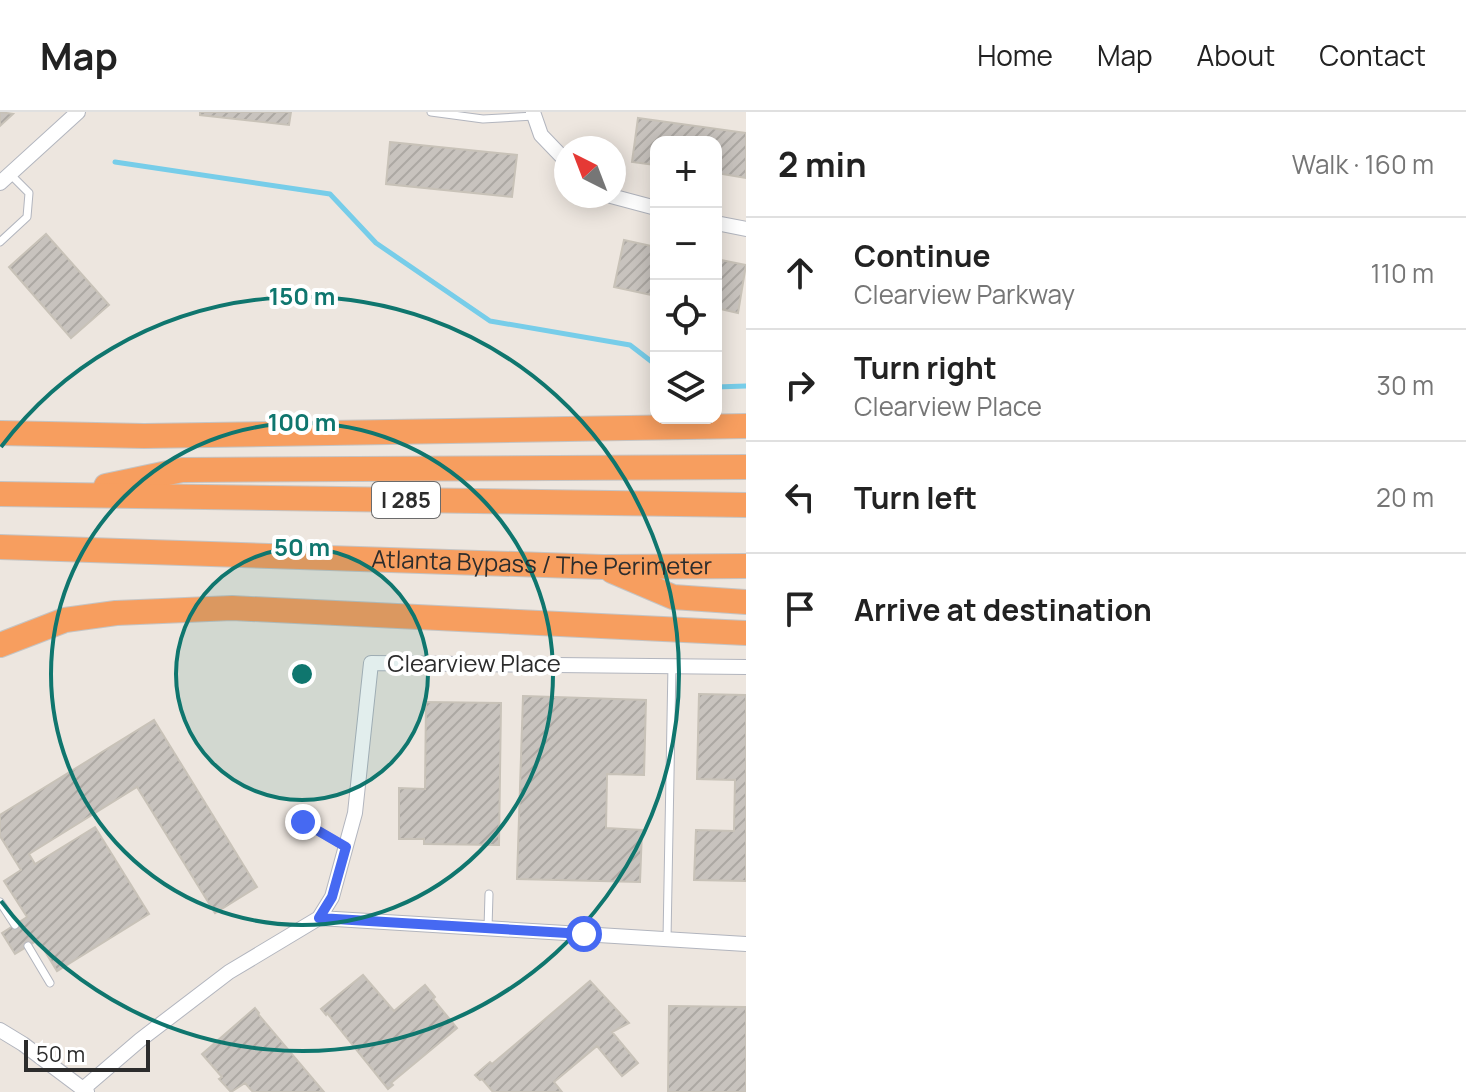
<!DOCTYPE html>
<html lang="en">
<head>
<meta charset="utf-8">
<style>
  body { margin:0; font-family:Manrope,sans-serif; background:#f6f6f6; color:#222 }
  .controls { position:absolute; right:24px; top:24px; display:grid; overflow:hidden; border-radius:16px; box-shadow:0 4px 20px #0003 }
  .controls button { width:72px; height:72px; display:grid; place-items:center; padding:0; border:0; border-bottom:2px solid #e0e0e0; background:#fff; color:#222; font:40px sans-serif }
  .compass { position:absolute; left:554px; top:24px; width:72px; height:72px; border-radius:50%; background:#fff; box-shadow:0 4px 20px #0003; rotate:318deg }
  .scale { position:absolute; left:24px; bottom:20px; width:126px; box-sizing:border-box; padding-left:8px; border:4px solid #2c2c2c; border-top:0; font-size:22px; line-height:28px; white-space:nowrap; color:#2c2c2c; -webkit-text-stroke:6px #fff; paint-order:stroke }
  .stop { position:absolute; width:24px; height:24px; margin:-18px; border:6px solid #4669f2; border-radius:50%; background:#fff }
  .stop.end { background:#4669f2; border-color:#fff; box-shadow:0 2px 8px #0008 }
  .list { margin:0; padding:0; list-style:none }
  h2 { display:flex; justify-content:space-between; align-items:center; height:104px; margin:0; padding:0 32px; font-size:34px }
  h2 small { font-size:26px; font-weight:400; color:#767676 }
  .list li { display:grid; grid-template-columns:52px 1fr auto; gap:24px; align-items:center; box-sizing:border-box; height:112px; padding:0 32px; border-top:2px solid #e0e0e0 }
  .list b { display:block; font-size:30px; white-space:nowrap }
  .list p { margin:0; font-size:26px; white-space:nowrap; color:#767676 }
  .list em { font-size:26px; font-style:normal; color:#767676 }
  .icon { flex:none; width:44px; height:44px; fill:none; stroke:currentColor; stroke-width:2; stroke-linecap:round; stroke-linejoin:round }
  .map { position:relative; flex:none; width:746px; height:980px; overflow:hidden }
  header { display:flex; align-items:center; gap:48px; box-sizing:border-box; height:112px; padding:0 40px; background:#fff; border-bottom:2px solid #e0e0e0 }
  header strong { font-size:38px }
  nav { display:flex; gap:44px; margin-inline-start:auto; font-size:28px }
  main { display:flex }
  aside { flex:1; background:#fff }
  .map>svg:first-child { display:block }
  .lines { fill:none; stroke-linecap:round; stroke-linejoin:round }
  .stream { stroke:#77cde9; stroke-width:5 }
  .building { fill:url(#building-hatch); stroke:#c8c2b8; stroke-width:2 }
  .service-casing { stroke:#b2b5be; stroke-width:9 }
  .minor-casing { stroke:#b2b5be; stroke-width:16 }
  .motorway-casing { stroke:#c4c4c4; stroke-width:26 }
  .service { stroke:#fff; stroke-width:7 }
  .minor { stroke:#fff; stroke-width:14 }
  .motorway { stroke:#f79e5f; stroke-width:24 }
  .route { stroke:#4669f2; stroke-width:10 }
  .ring { fill:none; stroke:#0f766e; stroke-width:4 }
  .labels { text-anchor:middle; stroke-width:8; stroke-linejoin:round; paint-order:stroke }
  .shield { fill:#fff; stroke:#6b6b6b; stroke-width:2 }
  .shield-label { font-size:22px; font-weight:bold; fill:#2c2c2c }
  .street-label { font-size:24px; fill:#2c2c2c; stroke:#fff }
  .centre { fill:#0f766e; stroke:#fff; stroke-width:4 }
  .ring-label { font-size:24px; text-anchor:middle; font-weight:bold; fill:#0f766e; stroke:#fff; stroke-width:8; stroke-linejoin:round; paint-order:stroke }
</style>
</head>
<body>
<header>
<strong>Map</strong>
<nav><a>Home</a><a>Map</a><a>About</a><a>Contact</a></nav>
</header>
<main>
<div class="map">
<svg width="746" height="980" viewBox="0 0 746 980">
  <defs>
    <pattern id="building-hatch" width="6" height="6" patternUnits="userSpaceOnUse" patternTransform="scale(2)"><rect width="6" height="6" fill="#c8c3be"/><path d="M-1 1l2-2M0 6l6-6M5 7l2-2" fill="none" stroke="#aca8a3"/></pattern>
  </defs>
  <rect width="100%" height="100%" fill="#ede6df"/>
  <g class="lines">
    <!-- stream -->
    <path class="stream" d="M 115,50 L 330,82 L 376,131 L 490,209 L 630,233 L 656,253
      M 716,275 L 746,274"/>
  </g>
  <!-- building -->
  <path class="building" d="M 0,0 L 13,2 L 0,14 Z
    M 200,0 L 291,0 L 289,13 L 200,3 Z
    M 638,6 L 746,21 L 746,66 L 716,61 L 716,30 L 656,30 L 656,53 L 632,50 Z
    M 390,30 L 517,43 L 512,85 L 386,72 Z
    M 46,122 L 109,193 L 71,226 L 9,155 Z
    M 624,128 L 656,135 L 656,184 L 614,175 Z
    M 716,147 L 746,153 L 738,201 L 716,196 Z
    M 699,582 L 746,583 L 746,769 L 694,768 L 696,718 L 734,719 L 735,668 L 697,667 Z
    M 523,584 L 646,588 L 644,663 L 607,662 L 606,716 L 642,718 L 640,770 L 517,767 Z
    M 426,590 L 501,591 L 499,733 L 424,732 L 424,727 L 399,727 L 399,676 L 425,677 Z
    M 154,608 L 257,775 L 215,801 L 137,675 L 29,742 L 35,752 L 95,715 L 149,802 L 57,859 L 38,828 L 15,842 L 2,821 L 27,805 L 4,769 L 21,758 L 0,724 L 0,703 Z
    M 363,863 L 394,899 L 425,873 L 435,885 L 433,887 L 457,916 L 391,971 L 393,973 L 388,977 L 327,901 L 326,903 L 321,897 Z
    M 590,869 L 629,911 L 612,920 L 638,951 L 622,964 L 597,934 L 554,970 L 562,980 L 493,980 L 482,967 L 480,968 L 475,963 L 490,950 L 492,952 Z
    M 669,894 L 746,895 L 746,980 L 668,980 Z
    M 255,896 L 259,901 L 258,902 L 324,980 L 253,980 L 245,971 L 231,980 L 219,967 L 222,965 L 202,942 Z"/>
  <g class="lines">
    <!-- service casing -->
    <g class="service-casing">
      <path id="service" d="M 431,0 L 483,7 L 534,4
        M 0,130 L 27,105 L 29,81 L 10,62
        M 303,710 L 346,735
        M 0,790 L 15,813
        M 488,816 L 489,782
        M 667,827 L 672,553
        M 28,834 L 50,871"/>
    </g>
    <!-- minor casing -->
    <g class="minor-casing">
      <path id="minor" d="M 533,0 L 541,23 L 566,49
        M 0,71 L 78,0
        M 611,84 L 656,96
        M 716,111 L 746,117
        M 319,806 L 746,832
        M 0,918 L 23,932 L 87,980
        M 84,976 L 140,928 L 229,860 L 319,806 L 332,785 L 355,701 L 371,551 L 746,555"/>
    </g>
    <!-- motorway casing -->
    <g class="motorway-casing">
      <g id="motorway">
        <path d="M 0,321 L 144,324 L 746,314"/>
        <path d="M 106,374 L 182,358 L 746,355"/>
        <path d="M 0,382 L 746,393"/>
        <path id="s1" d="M 0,435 L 603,455 L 746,454"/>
        <path d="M 612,459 L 673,485 L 746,490"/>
        <path d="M 0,533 L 65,508 L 116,501 L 232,496 L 746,521"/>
      </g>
    </g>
    <!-- service -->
    <use href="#service" class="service"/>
    <!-- minor -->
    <use href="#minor" class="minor"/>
    <!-- motorway -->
    <use href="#motorway" class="motorway"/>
  </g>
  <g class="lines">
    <!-- route -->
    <path class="route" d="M 303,710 L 346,735 L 332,785 L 319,806 L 584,822"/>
  </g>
  <!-- distance rings -->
  <circle cx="302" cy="562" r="126" fill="#0f766e" fill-opacity=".12"/>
  <g class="ring">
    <circle cx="302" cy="562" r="126"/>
    <circle cx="302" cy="562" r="251"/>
    <path d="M1 335A377 377 0 1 1 1 789"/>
  </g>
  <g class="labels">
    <!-- shield labels -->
    <rect class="shield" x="372" y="370" width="68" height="36" rx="6"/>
    <g class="shield-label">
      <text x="406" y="396">I 285</text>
    </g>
    <!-- street labels -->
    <g class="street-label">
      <text dy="8" stroke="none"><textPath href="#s1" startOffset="542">Atlanta Bypass / The Perimeter</textPath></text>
      <text x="474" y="560">Clearview Place</text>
    </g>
  </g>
  <circle cx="302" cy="562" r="12" class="centre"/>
  <g class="ring-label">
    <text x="302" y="193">150 m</text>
    <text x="302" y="319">100 m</text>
    <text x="302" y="444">50 m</text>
  </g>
</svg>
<div class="controls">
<button>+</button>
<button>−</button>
<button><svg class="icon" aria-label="locate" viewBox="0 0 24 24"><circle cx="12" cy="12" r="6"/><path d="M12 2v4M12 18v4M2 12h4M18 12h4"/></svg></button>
<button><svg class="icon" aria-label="layers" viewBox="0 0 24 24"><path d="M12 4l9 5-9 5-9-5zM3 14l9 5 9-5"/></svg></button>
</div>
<svg class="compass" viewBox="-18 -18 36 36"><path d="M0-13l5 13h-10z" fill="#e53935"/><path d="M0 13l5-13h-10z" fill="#767676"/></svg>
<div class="scale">50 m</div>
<div class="stop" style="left:584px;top:822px"></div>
<div class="stop end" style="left:303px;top:710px"></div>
</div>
<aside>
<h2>2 min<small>Walk · 160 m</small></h2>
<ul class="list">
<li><svg class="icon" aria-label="ahead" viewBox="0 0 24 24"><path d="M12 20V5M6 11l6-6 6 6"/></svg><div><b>Continue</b><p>Clearview Parkway</p></div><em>110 m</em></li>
<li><svg class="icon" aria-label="right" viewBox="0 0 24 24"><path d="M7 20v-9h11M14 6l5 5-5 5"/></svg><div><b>Turn right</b><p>Clearview Place</p></div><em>30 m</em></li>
<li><svg class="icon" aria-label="left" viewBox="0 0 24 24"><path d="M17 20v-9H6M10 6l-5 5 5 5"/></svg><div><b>Turn left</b></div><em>20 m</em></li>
<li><svg class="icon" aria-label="arrive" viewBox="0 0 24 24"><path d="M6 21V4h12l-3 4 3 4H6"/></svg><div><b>Arrive at destination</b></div></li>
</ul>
</aside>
</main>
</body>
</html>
